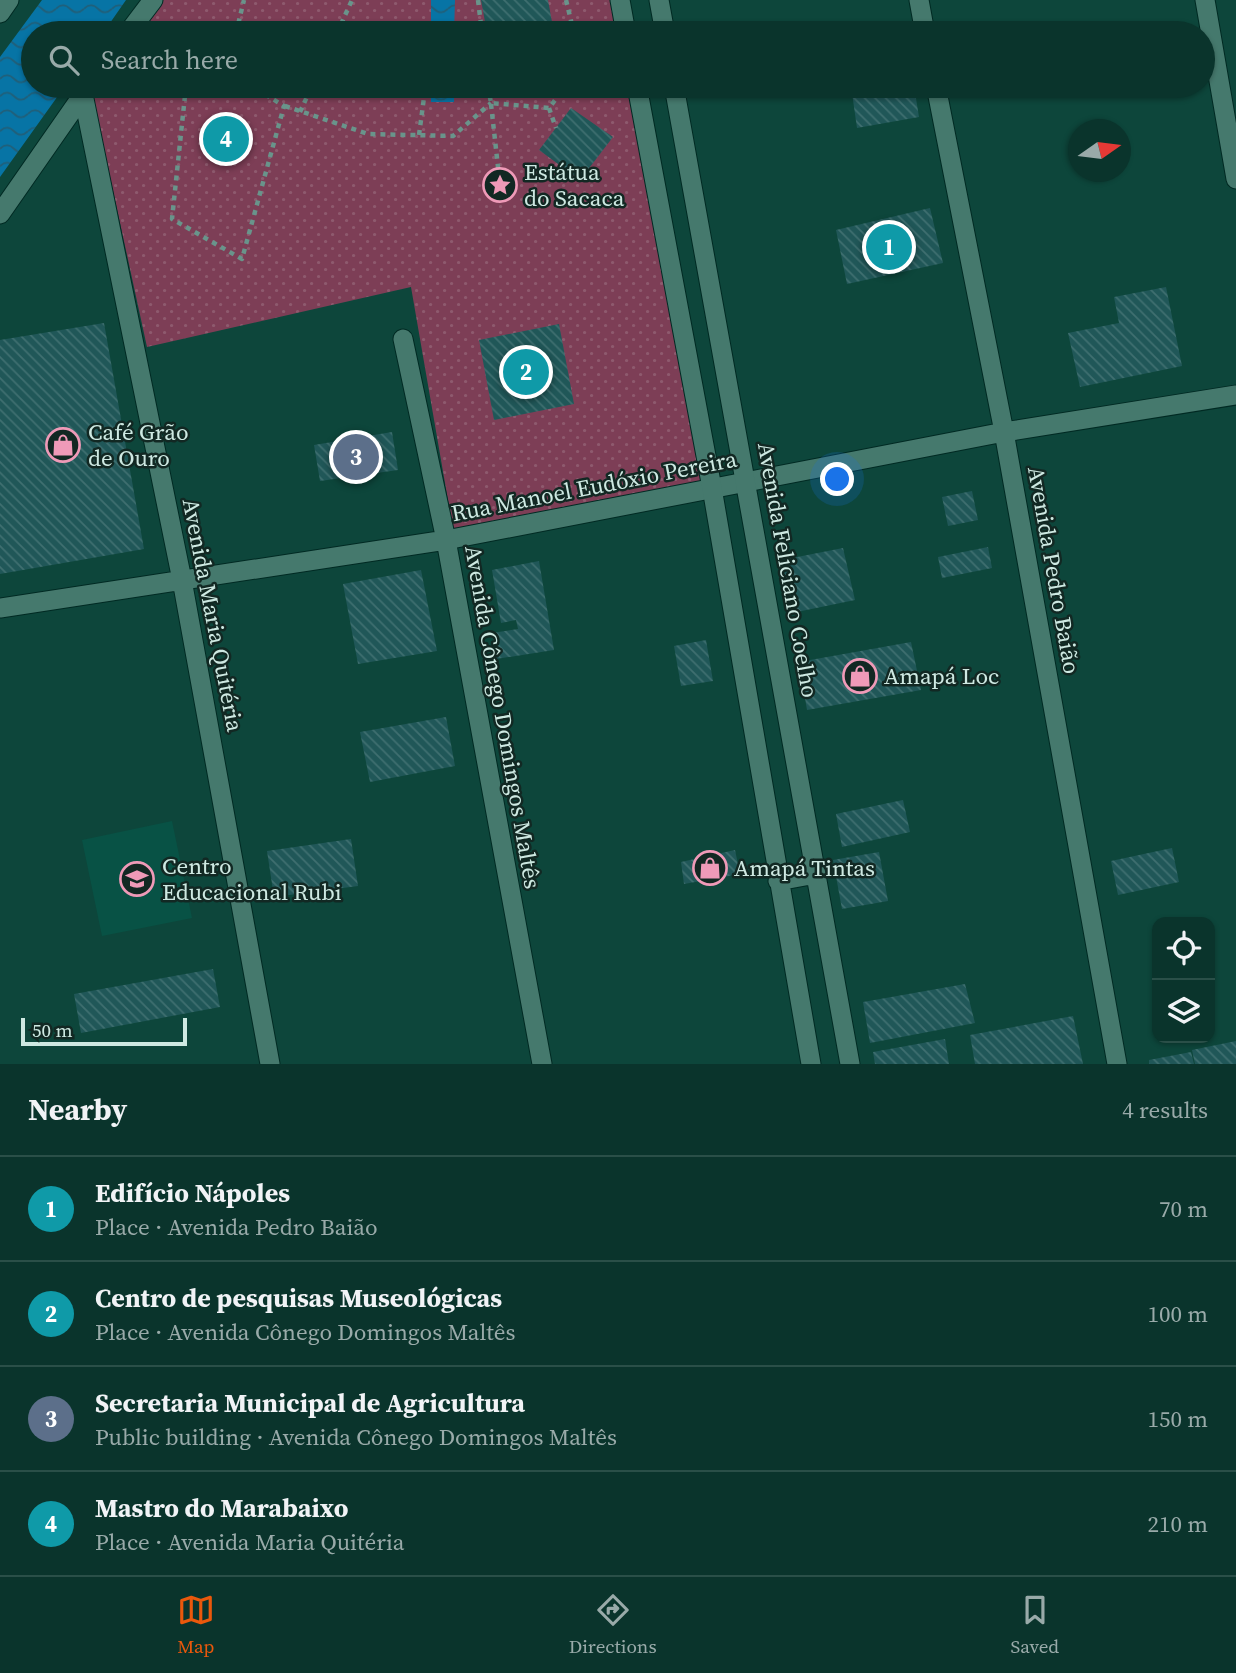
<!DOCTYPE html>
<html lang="en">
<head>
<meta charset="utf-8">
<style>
  body { margin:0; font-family:"Source Serif 4",serif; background:#133c34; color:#f1f3f6 }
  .controls { position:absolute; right:21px; bottom:21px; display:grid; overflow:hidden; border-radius:14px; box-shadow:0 2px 5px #0004 }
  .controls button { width:63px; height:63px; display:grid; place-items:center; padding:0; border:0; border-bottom:2px solid #2a4f48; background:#0a342c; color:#f1f3f6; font:35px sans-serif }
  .compass { position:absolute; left:1068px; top:119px; width:63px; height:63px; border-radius:50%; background:#0a342c; box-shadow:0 2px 5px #0004; rotate:76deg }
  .scale { position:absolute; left:21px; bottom:18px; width:166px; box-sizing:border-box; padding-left:7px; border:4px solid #cee9e2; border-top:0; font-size:19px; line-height:24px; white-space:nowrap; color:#cee9e2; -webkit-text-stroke:5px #122823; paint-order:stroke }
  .you { position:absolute; left:838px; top:480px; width:24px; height:24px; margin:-18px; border:5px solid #fff; border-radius:50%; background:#1a73e8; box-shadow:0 0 0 10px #1a73e833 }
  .badge { display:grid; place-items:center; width:46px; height:46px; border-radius:50%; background:#ea580c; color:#fff; font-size:23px; font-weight:700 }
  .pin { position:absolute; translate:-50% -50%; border:4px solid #fff; box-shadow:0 2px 7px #0006 }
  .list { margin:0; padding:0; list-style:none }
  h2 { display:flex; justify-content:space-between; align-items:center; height:91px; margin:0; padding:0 28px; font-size:30px }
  h2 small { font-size:23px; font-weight:400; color:#99aaa9 }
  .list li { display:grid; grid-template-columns:46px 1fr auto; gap:21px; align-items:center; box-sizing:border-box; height:105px; padding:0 28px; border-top:2px solid #2a4f48 }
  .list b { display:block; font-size:26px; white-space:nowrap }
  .list p { margin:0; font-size:23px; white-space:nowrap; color:#99aaa9 }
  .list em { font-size:23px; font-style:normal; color:#99aaa9 }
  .icon { flex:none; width:38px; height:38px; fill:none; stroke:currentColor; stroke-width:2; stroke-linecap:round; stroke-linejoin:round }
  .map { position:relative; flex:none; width:1236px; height:1064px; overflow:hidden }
  .search { position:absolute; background:#0a342c; box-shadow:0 2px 5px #0004; left:21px; right:21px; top:21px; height:77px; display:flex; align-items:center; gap:18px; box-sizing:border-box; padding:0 24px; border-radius:38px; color:#99aaa9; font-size:26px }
  .sheet { height:511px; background:#0a342c }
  nav { display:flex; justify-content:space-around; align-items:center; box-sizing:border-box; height:98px; border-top:2px solid #2a4f48; background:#0a342c; font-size:19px; color:#99aaa9 }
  nav a { display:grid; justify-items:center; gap:4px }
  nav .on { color:#ea580c }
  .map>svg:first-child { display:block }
  .built { fill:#085245 }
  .park { fill:url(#park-dots) }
  .water { fill:url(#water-waves) }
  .building { fill:url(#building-back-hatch) }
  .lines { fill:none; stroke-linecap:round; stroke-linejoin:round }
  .minor-casing { stroke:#002a23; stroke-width:21 }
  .tertiary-casing { stroke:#002a23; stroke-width:21 }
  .path { stroke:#69948b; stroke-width:4.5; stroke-dasharray:5 5; stroke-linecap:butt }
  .minor { stroke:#45796d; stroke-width:19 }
  .tertiary { stroke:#45796d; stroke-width:19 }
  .labels { text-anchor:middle; stroke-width:5; stroke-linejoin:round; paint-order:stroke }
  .poi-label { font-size:23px; fill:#cee9e2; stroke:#122823; text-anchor:start }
  .street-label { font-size:23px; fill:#cee9e2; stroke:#122823 }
</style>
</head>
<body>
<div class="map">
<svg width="1236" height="1064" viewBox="0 0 1236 1064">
  <defs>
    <pattern id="park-dots" width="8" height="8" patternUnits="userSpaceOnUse" patternTransform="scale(1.75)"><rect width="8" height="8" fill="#7d3e56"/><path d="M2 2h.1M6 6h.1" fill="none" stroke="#8e5a6e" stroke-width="1.8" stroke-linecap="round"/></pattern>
    <pattern id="water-waves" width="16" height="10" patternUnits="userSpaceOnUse" patternTransform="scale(1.75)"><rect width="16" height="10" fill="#0774a5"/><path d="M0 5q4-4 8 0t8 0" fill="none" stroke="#205f79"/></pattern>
    <pattern id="building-back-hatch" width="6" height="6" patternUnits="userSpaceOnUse" patternTransform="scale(1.75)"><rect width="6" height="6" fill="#205758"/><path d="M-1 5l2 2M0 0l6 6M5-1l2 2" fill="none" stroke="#3f6f70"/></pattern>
  </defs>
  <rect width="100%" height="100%" fill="#0d463b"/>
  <!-- built -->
  <path class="built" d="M 172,821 L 192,918 L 102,936 L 82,840 Z"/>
  <!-- park -->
  <path class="park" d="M 162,0 L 618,0 L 624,33 L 137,33 Z
    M 98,86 L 634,86 L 706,481 L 453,529 L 411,287 L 147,347 L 92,94 Z"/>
  <!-- water -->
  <path class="water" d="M 42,0 L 126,0 L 103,33 L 33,33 L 33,86 L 65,86 L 0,177 L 0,57 Z
    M 431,0 L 455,0 L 454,33 L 431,33 Z
    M 431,86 L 454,86 L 454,102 L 431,102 Z"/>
  <!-- building -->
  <path class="building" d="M 481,0 L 548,0 L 554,33 L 487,33 Z
    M 851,86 L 914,86 L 919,117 L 857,128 Z
    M 571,108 L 613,137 L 580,180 L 539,150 Z
    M 930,208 L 943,263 L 847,284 L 836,230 Z
    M 1166,287 L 1182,366 L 1080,387 L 1068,333 L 1119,323 L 1114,297 Z
    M 104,323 L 144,549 L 0,574 L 0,340 Z
    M 559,324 L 574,404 L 494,420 L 479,340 Z
    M 392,432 L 398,470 L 320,481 L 314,445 Z
    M 972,491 L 978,520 L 948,526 L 942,497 Z
    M 988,547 L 992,568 L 942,578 L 938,557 Z
    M 843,548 L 855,600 L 792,613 L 782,560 Z
    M 539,561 L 554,650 L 496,659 L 492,633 L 518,629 L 516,620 L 501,623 L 492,570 Z
    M 421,570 L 437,651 L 358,664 L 343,584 Z
    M 706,640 L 713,681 L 681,686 L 674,646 Z
    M 911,642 L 921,690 L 807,710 L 799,662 Z
    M 446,717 L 455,766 L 370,782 L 360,732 Z
    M 903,800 L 910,832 L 842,847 L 836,814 Z
    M 351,839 L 358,886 L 274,897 L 267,851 Z
    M 1172,848 L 1179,882 L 1118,895 L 1111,861 Z
    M 735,850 L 740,874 L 684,884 L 681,862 Z
    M 879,852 L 888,901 L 842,909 L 833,860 Z
    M 213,969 L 220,1007 L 81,1033 L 74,994 Z
    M 965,984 L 975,1023 L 870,1043 L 863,1002 Z
    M 1073,1016 L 1083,1064 L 975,1064 L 970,1035 Z
    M 945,1039 L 949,1064 L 875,1064 L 873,1052 Z
    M 1236,1041 L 1236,1064 L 1195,1064 L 1192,1050 Z
    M 1191,1052 L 1194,1064 L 1149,1064 L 1149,1060 Z"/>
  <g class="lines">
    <!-- minor casing -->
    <g class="minor-casing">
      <path id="minor" d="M 919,0 L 925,33
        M 1205,0 L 1236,179
        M 0,13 L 9,0
        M 128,33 L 153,0
        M 936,86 L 1004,432 L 1117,1064
        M 83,94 L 182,580 L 270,1064
        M 0,214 L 87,89
        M 403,339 L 446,540 L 542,1064
        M 0,608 L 446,540 L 1004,432 L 1236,395"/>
    </g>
    <!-- tertiary casing -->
    <g class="tertiary-casing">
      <path id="tertiary" d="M 620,0 L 626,33
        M 659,0 L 665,33
        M 637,86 L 712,488 L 811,1064
        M 674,86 L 850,1064
        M 778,881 L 816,874"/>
    </g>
    <!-- path -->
    <path class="path" d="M 478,0 L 482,33
      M 566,0 L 574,33
      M 236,33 L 244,0
      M 337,33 L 352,0
      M 186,86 L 172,219 L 242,259 L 284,106 L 252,86
      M 488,86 L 491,103 L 549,108 L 566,86
      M 491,104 L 500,185
      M 285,106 L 368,134 L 453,136 L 491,103
      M 549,108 L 556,128
      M 300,112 L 312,86
      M 419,135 L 425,90"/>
    <!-- minor -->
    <use href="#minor" class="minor"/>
    <!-- tertiary -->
    <use href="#tertiary" class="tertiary"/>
  </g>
  <!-- icons -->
  <defs>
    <g id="sight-ring" transform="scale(1.75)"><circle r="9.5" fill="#122823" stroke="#ef9ab8" stroke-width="1.5"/><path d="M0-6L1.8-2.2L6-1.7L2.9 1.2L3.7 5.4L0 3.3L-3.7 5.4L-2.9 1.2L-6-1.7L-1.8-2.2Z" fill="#ef9ab8"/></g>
    <g id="shop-ring" transform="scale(1.75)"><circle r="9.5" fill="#122823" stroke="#ef9ab8" stroke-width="1.5"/><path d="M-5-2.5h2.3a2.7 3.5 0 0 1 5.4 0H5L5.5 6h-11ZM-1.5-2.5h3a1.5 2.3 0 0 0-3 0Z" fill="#ef9ab8"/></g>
    <g id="school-ring" transform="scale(1.75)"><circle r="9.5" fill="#122823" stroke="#ef9ab8" stroke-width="1.5"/><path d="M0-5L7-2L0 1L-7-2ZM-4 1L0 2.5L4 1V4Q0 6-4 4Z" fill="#ef9ab8"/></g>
  </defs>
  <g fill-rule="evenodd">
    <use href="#sight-ring" x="500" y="185"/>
    <use href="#shop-ring" x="63" y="445"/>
    <use href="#shop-ring" x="860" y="676"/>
    <use href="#shop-ring" x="710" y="868"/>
    <use href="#school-ring" x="137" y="879"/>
  </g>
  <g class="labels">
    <!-- poi labels -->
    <g class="poi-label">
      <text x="524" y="180">Estátua<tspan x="524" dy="26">do Sacaca</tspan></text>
      <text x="88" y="440">Café Grão<tspan x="88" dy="26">de Ouro</tspan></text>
      <text x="884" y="684">Amapá Loc</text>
      <text x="162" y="874">Centro<tspan x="162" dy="26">Educacional Rubi</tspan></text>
      <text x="734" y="876">Amapá Tintas</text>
    </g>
    <!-- street labels -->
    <g class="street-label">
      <text transform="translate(594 486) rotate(-11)" y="8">Rua Manoel Eudóxio Pereira</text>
      <text transform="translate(788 570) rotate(80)" y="8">Avenida Feliciano Coelho</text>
      <text transform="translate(1054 570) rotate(80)" y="8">Avenida Pedro Baião</text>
      <text transform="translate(213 615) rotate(79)" y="8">Avenida Maria Quitéria</text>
      <text transform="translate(503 717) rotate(80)" y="8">Avenida Cônego Domingos Maltês</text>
    </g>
  </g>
</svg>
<div class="controls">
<button><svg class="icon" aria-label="locate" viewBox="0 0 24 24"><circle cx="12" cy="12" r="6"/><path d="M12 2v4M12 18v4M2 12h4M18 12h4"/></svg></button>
<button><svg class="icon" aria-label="layers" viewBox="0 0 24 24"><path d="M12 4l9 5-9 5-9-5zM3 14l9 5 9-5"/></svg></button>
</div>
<svg class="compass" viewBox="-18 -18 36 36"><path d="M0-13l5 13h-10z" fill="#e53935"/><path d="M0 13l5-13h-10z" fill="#99aaa9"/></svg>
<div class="scale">50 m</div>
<div class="you"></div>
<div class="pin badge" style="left:889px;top:247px;background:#0f9aa8">1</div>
<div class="pin badge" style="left:526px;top:372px;background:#0f9aa8">2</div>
<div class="pin badge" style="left:356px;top:457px;background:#5c6f8a">3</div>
<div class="pin badge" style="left:226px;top:139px;background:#0f9aa8">4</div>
<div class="search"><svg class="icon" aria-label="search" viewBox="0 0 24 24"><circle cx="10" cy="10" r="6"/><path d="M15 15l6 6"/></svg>Search here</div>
</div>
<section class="sheet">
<h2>Nearby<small>4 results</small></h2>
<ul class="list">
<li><span class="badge" style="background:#0f9aa8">1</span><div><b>Edifício Nápoles</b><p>Place · Avenida Pedro Baião</p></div><em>70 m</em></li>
<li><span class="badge" style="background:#0f9aa8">2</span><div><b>Centro de pesquisas Museológicas</b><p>Place · Avenida Cônego Domingos Maltês</p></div><em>100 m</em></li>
<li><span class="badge" style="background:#5c6f8a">3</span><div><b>Secretaria Municipal de Agricultura</b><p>Public building · Avenida Cônego Domingos Maltês</p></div><em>150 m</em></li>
<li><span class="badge" style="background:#0f9aa8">4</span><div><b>Mastro do Marabaixo</b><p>Place · Avenida Maria Quitéria</p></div><em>210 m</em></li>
</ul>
</section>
<nav>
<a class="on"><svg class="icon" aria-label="map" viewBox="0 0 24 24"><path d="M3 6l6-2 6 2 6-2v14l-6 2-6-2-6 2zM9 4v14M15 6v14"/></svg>Map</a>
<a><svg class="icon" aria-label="directions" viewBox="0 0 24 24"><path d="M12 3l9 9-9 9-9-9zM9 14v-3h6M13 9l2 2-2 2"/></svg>Directions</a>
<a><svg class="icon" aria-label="saved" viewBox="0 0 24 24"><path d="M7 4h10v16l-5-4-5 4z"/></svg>Saved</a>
</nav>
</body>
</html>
